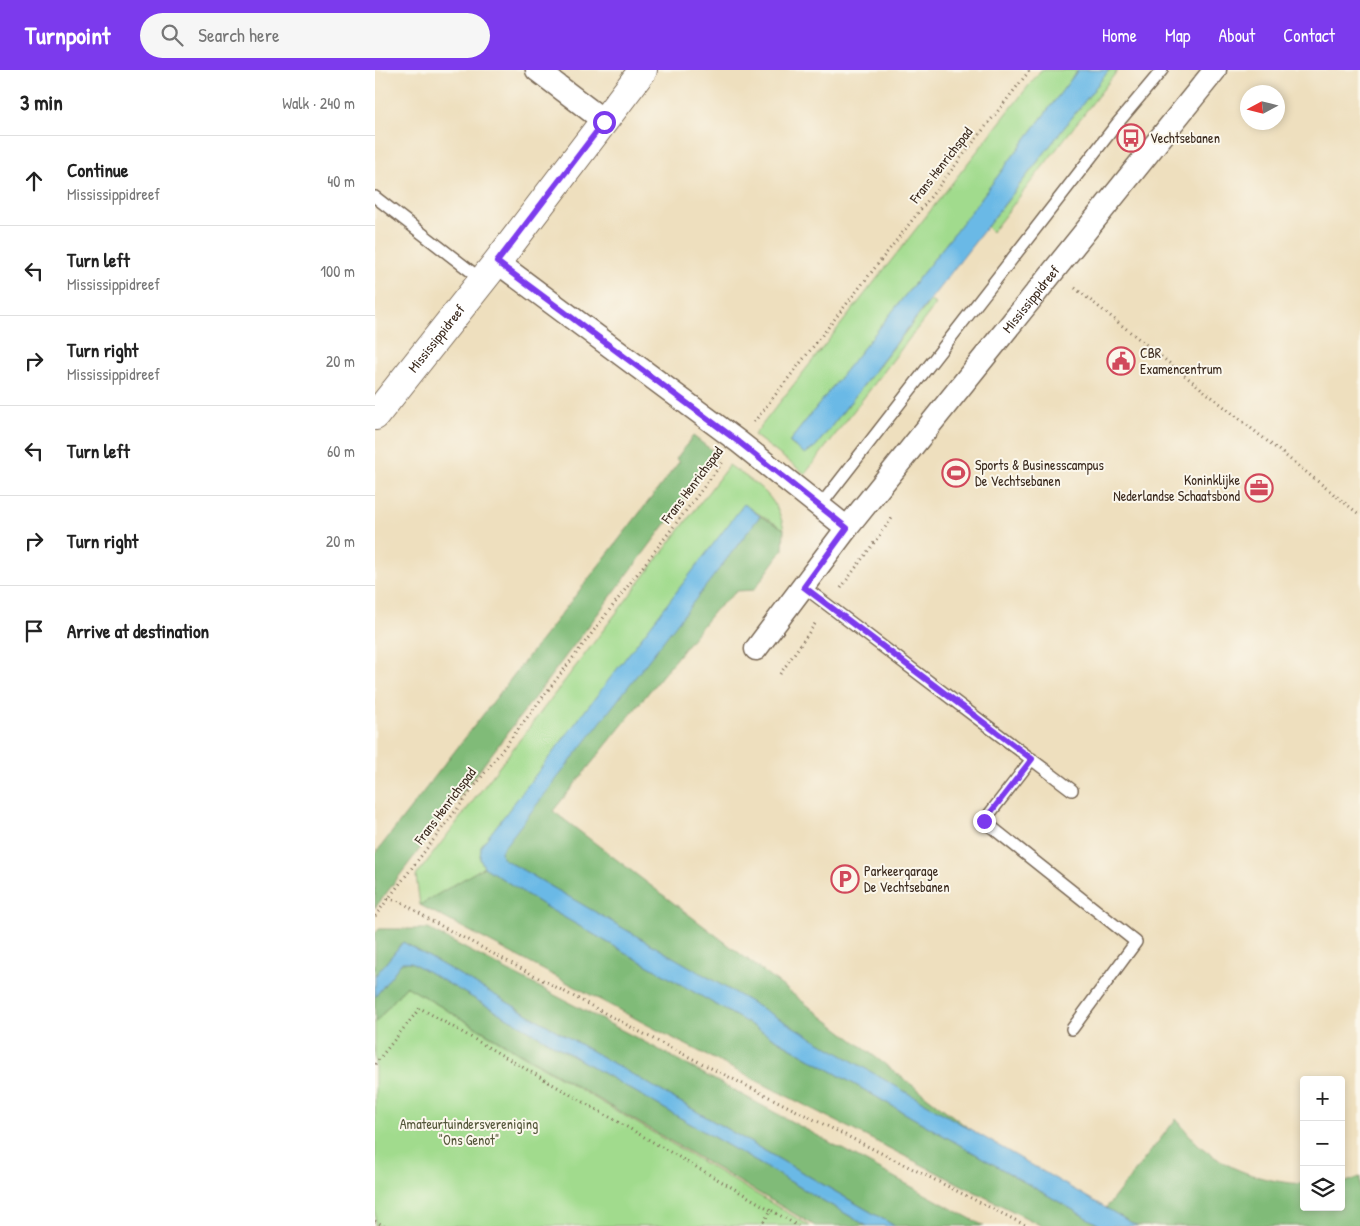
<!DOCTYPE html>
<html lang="en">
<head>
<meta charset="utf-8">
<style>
  body { margin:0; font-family:"Patrick Hand",sans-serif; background:#f6f6f6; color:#222 }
  .controls { position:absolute; right:15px; bottom:15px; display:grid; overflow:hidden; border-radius:5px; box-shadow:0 2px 8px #0003 }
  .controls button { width:45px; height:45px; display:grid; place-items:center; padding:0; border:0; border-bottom:1px solid #e0e0e0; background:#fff; color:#222; font:25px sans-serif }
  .compass { position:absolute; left:865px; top:15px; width:45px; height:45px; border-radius:50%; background:#fff; box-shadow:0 2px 8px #0003; rotate:263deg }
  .stop { position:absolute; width:15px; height:15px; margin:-11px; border:4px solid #7c3aed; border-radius:50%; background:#fff }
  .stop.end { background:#7c3aed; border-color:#fff; box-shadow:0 1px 5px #0008 }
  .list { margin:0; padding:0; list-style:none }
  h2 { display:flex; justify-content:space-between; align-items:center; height:65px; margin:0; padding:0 20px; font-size:21px }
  h2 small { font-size:16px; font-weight:400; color:#767676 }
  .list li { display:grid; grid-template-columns:32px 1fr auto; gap:15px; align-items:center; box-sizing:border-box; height:90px; padding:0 20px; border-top:1px solid #e0e0e0 }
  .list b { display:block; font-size:19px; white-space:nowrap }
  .list p { margin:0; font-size:16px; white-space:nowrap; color:#767676 }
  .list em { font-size:16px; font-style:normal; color:#767676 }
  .icon { flex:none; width:28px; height:28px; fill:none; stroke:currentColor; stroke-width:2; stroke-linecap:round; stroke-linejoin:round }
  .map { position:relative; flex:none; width:985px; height:1156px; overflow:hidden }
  header { display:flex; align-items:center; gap:30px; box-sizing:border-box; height:70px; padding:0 25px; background:#7c3aed; color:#fff }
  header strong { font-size:24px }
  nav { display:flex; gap:28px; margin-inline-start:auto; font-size:18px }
  .search { width:350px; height:45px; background:#f6f6f6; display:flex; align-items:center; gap:12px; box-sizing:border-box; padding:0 18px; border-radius:28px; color:#767676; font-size:19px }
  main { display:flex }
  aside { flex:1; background:#fff }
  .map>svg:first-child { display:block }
  .green { fill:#a1db8d; stroke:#6e8256 }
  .forest { fill:#80bb78; stroke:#5e724b }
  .water { fill:#6bb9e6; stroke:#537282 }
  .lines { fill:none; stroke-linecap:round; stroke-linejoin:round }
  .lane-casing { stroke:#7a6956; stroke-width:14 }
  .street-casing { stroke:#7a6956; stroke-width:25 }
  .secondary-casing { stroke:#7a6956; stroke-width:30 }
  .path { stroke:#7a6956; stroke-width:3; stroke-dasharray:1 4; stroke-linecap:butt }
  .lane { stroke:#fff; stroke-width:11 }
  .street { stroke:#fff; stroke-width:22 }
  .secondary { stroke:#fff; stroke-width:28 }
  .route { stroke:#7c3aed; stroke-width:6 }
  .labels { text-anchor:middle; stroke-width:4; stroke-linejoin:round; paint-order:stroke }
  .poi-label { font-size:14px; fill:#3b2a1e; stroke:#fbf7ec; text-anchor:start }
  .street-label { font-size:14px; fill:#3b2a1e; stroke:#fbf7ec }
  .park-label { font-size:14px; fill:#54563a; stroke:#fbf7ec }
</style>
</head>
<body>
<header>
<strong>Turnpoint</strong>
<div class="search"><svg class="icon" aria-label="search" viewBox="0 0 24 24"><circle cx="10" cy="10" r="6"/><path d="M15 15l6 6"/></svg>Search here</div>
<nav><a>Home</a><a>Map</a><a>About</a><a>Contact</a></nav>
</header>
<main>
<aside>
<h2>3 min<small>Walk · 240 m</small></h2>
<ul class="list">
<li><svg class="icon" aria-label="ahead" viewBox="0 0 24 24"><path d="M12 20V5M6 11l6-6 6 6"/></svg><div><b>Continue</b><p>Mississippidreef</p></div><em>40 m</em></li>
<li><svg class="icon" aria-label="left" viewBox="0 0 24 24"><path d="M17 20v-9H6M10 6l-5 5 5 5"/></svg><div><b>Turn left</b><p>Mississippidreef</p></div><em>100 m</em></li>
<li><svg class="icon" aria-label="right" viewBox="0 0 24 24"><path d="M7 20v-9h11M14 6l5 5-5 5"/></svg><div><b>Turn right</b><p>Mississippidreef</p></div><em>20 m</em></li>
<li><svg class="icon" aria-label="left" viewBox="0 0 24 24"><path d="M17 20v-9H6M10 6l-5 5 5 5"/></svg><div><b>Turn left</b></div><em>60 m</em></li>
<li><svg class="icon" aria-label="right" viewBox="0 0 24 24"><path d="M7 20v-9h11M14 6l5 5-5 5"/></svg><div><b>Turn right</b></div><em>20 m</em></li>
<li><svg class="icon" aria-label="arrive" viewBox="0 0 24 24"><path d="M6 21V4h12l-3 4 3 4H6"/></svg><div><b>Arrive at destination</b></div></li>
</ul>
</aside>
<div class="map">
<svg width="985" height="1156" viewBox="0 0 985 1156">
  <rect width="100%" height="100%" fill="#fbf7ec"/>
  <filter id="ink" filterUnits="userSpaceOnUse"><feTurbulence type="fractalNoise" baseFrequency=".02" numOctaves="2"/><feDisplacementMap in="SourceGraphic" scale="10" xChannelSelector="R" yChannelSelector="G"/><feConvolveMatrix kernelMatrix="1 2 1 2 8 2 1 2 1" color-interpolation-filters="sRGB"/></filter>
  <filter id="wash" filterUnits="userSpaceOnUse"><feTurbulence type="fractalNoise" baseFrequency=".0096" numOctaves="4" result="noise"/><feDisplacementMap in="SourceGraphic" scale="20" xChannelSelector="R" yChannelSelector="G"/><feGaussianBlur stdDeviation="1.12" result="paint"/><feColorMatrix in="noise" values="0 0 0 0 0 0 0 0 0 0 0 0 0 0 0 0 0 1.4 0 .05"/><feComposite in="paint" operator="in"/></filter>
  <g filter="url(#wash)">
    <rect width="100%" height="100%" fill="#eedfbe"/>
    <!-- green -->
    <path class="green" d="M 666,0 L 703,0 L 585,156 L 414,372 L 421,378 L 441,376 L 555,231 L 561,234 L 430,404 L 379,365 Z
      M 734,0 L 743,0 L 617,162 L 612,157 Z
      M 354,395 C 382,415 401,423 409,459 L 369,435 L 106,776 L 105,789 L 109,797 L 45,835 L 41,806 Z
      M 31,916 L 435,1156 L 0,1156 L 0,953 Z"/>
    <!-- forest -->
    <path class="forest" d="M 318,366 L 343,385 L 0,838 L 0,784 L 304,392 L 301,389 Z
      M 385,446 L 409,459 L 408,480 L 379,520 L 362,521 L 340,540 L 178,741 L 596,1060 L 127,788 L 125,781 Z
      M 109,797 L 171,837 L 726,1156 L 667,1156 L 288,963 L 45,835 Z
      M 4,859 L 53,859 L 279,977 L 609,1156 L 520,1156 L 28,872 L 0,906 L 0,864 Z
      M 27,892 L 36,892 L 492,1156 L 440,1156 L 31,916 L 0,953 L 0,927 Z
      M 801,1049 C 810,1059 819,1072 830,1080 C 859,1103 893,1112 929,1114 L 929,1137 L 966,1137 L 966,1114 L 985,1107 L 985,1156 L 762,1156 L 731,1138 Z"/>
    <!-- water -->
    <path class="water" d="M 703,0 L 734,0 L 441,376 L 430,384 L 414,372 L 585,156 Z
      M 369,434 L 385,446 L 126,781 L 127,788 L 762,1156 L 726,1156 L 171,837 L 109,797 L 105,789 L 106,776 Z
      M 28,872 L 480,1133 L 520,1156 L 492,1156 L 36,892 L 27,892 L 0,927 L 0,906 Z"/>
  </g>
  <g filter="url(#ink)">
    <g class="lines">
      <!-- lane casing -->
      <g class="lane-casing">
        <path id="lane" d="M 0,127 L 107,210
          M 445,436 L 741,55 L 787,0
          M 429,517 L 697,720
          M 657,689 L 609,751 L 761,872 L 697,959"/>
      </g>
      <!-- street casing -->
      <g class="street-casing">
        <g id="street">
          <path d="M 162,0 L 229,51"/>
          <path d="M 122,192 L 364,372 L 472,458"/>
          <path id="s1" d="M 381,579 L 472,458 L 840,0"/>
        </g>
      </g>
      <!-- secondary casing -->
      <g class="secondary-casing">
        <g id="secondary">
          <path id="s2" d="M 0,346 L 122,192 L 268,0"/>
        </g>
      </g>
      <!-- path -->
      <path class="path" d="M 700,218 L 985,445
        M 379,352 L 655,0
        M 466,518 L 517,448
        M 405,604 L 442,551
        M 13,829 L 25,831 L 57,851 L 284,972 L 652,1156
        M 0,846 L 348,392
        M 0,994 L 45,938 L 396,1140
        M 0,1151 L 9,1156
        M 386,1156 L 396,1140 L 423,1156"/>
      <!-- lane -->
      <use href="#lane" class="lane"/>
      <!-- street -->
      <use href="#street" class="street"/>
      <!-- secondary -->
      <use href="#secondary" class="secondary"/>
    </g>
  </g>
  <g class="lines" filter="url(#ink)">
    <!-- route -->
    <path class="route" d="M 229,52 L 122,192 L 364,372 L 472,458 L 429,517 L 657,689 L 609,751"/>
  </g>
  <!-- icons -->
  <defs>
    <g id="bus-ring" transform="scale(1.4375)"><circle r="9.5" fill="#fbf7ec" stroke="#d1495b" stroke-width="1.5"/><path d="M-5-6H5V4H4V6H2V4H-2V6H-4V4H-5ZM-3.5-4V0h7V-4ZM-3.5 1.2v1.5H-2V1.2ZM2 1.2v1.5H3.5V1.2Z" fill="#d1495b"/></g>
    <g id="civic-ring" transform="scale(1.4375)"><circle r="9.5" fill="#fbf7ec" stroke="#d1495b" stroke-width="1.5"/><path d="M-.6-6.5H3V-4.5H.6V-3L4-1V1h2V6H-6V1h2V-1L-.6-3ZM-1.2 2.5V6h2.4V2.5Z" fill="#d1495b"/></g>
    <g id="stadium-ring" transform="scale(1.4375)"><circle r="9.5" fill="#fbf7ec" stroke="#d1495b" stroke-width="1.5"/><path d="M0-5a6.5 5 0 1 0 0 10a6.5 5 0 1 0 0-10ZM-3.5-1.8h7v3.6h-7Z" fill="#d1495b"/></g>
    <g id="office-ring" transform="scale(1.4375)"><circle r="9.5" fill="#fbf7ec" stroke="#d1495b" stroke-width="1.5"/><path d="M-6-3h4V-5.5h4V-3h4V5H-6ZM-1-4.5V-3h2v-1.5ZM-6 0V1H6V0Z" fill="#d1495b"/></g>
    <g id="parking-ring" transform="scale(1.4375)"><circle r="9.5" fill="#fbf7ec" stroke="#d1495b" stroke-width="1.5"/><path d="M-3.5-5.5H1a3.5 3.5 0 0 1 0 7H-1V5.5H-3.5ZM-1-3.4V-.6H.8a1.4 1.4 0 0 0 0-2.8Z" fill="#d1495b"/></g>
  </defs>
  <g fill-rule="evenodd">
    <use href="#bus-ring" x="756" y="68"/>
    <use href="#civic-ring" x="746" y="291"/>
    <use href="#stadium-ring" x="581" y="403"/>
    <use href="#office-ring" x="884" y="418"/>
    <use href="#parking-ring" x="470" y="809"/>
  </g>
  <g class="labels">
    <!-- poi labels -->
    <g class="poi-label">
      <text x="775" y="73">Vechtsebanen</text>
      <text x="765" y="288">CBR<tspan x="765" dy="16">Examencentrum</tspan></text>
      <text x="600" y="400">Sports &amp; Businesscampus<tspan x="600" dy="16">De Vechtsebanen</tspan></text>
      <text x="865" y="415" text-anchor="end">Koninklijke<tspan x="865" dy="16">Nederlandse Schaatsbond</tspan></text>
      <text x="489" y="806">Parkeergarage<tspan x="489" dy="16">De Vechtsebanen</tspan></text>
    </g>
    <!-- street labels -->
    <g class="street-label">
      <text transform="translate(566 95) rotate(-52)" y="5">Frans Henrichspad</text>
      <text dy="5" stroke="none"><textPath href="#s1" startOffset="445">Mississippidreef</textPath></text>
      <text dy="5" stroke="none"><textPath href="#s2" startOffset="99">Mississippidreef</textPath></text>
      <text transform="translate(317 415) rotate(-53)" y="5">Frans Henrichspad</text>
      <text transform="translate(70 736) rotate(-53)" y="5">Frans Henrichspad</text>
    </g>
    <!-- park labels -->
    <g class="park-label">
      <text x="94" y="1059">Amateurtuindersvereniging<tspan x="94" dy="16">"Ons Genot"</tspan></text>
    </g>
  </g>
</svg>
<div class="controls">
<button>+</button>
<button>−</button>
<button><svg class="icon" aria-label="layers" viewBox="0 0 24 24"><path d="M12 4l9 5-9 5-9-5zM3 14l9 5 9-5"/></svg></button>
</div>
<svg class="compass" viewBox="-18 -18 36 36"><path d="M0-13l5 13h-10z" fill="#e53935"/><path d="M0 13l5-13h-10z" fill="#767676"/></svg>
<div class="stop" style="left:229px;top:52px"></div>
<div class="stop end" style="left:609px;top:751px"></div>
</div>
</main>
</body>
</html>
